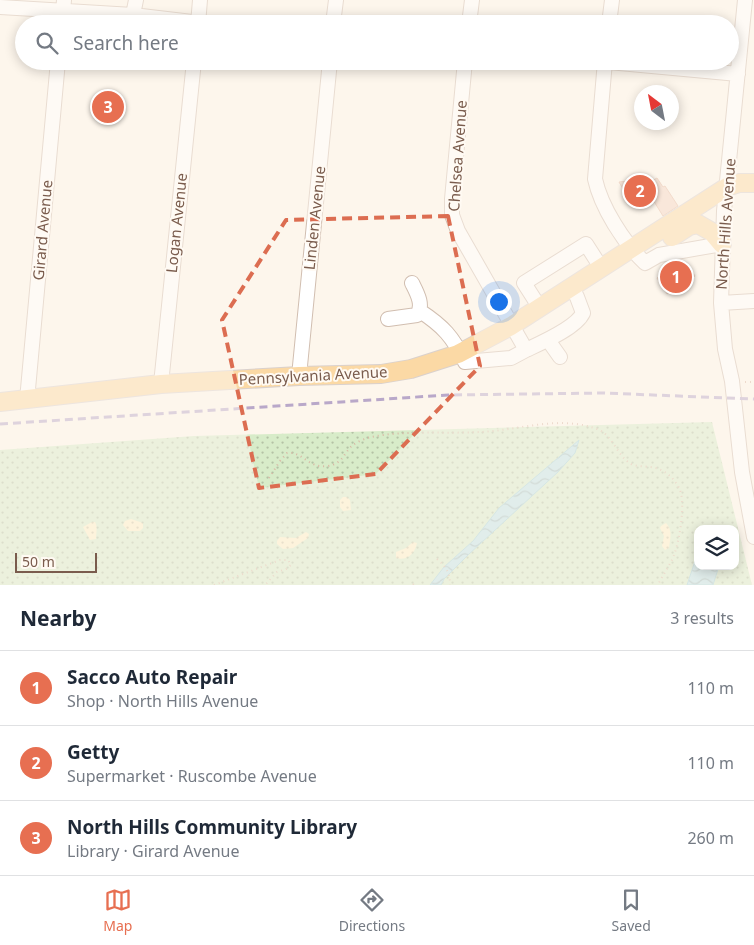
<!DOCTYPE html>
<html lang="en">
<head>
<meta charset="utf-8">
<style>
  body { margin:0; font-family:"Noto Sans",sans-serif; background:#f2f2f3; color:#1f2937 }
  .controls { position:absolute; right:15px; bottom:15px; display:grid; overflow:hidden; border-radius:10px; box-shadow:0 2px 12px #0003 }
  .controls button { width:45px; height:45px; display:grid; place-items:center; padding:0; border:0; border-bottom:1px solid #e0e1e3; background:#fff; color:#1f2937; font:25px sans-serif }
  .compass { position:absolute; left:634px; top:85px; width:45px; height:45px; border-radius:50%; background:#fff; box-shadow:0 2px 12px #0003; rotate:328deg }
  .scale { position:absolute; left:15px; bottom:12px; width:82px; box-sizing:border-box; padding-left:5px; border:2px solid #7a5c4d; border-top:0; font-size:14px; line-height:18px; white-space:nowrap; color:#7a5c4d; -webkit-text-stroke:4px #fffaf3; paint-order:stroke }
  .you { position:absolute; left:498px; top:301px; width:18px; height:18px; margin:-12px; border:4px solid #fff; border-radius:50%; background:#1a73e8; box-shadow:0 0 0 8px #1a73e833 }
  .badge { display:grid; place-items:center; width:32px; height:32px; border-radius:50%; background:#e76f51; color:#fff; font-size:16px; font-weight:700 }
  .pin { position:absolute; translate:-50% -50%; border:2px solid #fff; box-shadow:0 1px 5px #0006 }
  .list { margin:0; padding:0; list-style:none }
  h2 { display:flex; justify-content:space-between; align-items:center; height:65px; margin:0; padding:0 20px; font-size:21px }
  h2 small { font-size:16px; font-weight:400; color:#747a83 }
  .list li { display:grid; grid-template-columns:32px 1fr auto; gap:15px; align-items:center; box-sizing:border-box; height:75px; padding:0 20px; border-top:1px solid #e0e1e3 }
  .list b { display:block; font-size:19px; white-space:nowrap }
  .list p { margin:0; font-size:16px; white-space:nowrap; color:#747a83 }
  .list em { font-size:16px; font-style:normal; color:#747a83 }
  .icon { flex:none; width:28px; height:28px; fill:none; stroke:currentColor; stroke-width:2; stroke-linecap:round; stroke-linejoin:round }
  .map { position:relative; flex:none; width:754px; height:585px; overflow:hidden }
  .search { position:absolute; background:#fff; box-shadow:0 2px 12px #0003; left:15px; right:15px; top:15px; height:55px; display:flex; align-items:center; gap:12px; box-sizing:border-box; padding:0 18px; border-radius:28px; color:#747a83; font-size:19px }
  .sheet { height:290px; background:#fff }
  nav { display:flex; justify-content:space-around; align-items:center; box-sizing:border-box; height:70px; border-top:1px solid #e0e1e3; background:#fff; font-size:14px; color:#747a83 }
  nav a { display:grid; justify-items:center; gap:2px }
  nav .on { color:#e76f51 }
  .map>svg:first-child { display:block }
  .green { fill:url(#green-dots); fill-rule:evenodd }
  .sand { fill:url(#sand-dots) }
  .water { fill:url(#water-waves); stroke:#a5d3da }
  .building { fill:#f3d5c3; stroke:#e6bba3 }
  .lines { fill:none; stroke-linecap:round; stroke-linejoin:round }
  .minor-casing { stroke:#d1beb0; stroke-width:16 }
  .major-casing { stroke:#dad1cd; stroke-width:20 }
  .path { stroke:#d9b8a5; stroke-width:2; stroke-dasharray:1 4; stroke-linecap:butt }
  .minor { stroke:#fff; stroke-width:14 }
  .major { stroke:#fbd9a5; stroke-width:18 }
  .rail { stroke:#b9a8c9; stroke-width:3; stroke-dasharray:8 5; stroke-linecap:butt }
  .marked { fill:none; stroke:#dc6d51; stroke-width:4; stroke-dasharray:10 6; stroke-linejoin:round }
  .labels { text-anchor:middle; stroke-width:4; stroke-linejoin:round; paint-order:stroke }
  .street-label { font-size:15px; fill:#7a5c4d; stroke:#fffaf3 }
</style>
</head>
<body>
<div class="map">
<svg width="754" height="585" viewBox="0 0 754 585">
  <defs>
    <pattern id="green-dots" width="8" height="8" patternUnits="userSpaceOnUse" patternTransform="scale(1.25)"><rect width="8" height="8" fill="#d8ecc9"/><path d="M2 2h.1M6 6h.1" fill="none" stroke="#b4c2a5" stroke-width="1.8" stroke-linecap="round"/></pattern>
    <pattern id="sand-dots" width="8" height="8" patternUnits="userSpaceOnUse" patternTransform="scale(1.25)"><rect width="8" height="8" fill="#fcefc7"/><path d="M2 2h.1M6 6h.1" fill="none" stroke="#d1c5a4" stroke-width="1.8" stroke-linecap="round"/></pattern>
    <pattern id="water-waves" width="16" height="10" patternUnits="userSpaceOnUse" patternTransform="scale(1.25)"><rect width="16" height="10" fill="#bfe3e8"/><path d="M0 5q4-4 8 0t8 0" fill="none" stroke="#a0bbbe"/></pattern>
  </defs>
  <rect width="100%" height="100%" fill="#fdf6ec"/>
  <!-- green -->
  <path class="green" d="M 712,422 L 752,585 L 0,585 L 0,450 L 194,436 ZM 698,529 L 735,529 L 735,566 L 698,566 Z"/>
  <!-- sand -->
  <path class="sand" d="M 343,497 L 347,497 L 350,500 L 351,510 L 343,511 L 340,507 L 340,500 Z
    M 131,519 L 143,523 L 143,528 L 140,531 L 128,531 L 123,525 L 125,521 Z
    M 92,522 L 95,522 C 98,526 96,533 96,539 L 90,540 L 83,527 Z
    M 666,523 C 673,530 670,539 669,548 L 665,550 L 662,546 L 664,536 L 660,528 L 661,526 Z
    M 306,532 L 309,534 L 308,538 L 293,548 L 283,549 L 277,544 L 277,541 L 280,537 L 296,538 Z
    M 413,542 L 417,543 C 415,554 407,561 396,558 L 396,552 L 406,548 Z"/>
  <!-- water -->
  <path class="water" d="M 579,440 L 575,453 L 558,472 L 468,555 L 444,579 L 441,585 L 430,585 L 444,567 L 473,541 L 499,508 Z
    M 698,552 L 698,566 L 719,566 L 713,585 L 687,585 Z"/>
  <!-- building -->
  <path class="building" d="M 657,178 L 663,187 L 665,186 L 678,206 L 663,216 L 650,195 L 633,206 L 619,182 L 646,179 L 648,183 Z
    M 686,262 L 695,276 L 667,294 L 657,278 L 664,273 L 666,276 Z"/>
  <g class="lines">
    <!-- minor casing -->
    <g class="minor-casing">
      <path id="minor" d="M 745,0 L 724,211 L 721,303 L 725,349 L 732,381 L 742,472 L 754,537
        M 0,7 L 133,15 L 209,24
        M 133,15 L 136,0
        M 62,24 L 64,0
        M 198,24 L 200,0
        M 333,24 L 336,0
        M 469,24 L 472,0
        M 609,24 L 612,0
        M 465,61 L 452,199 L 452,215 L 458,231 L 526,350 C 541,343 576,328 583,313 L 577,297 L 572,288
        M 598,61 L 738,74
        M 605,61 L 595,179 C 601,207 624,243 645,263 L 659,255 L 722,244
        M 721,303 L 754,301
        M 540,308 L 524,283 L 586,244 L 602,269
        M 420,311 C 443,326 453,337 465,362 L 511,358 L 526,350
        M 388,319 L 417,315 C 424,305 417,293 412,283
        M 548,340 L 560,357
        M 299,376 L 330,61
        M 161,384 L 194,61
        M 27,400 L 58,61"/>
    </g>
    <!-- major casing -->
    <g class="major-casing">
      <path id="major" d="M 672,237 L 689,226 L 698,224 L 712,232 L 722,244
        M 0,402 L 161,384 L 299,376 L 381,374 L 411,369 L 458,354 L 511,326 L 727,187 L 739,183 L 754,183"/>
    </g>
    <!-- path -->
    <path class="path" d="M 745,382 L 754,382
      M 280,461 L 287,453 C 303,451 308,469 328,466 C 344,463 343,453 353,445 C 357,442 366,438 371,437 C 405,430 445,434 481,432 C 520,430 559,415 597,429 C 613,435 617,456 631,464 C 640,468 652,465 661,470 C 669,474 675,480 679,488 C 686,500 680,538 675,552 C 672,563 663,574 658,585
      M 269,478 L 280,461
      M 437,559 C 446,567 450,572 450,585
      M 413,584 L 414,585
      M 214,585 L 280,560 L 288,560 L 291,565 L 286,569 L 277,572 L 265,585"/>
    <!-- minor -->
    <use href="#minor" class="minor"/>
    <!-- major -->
    <use href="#major" class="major"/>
    <!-- rail -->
    <path class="rail" d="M 0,424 L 448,395 L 603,393 L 754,399"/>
  </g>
  <!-- marked area -->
  <path d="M0 0H754V585H0ZM 448,216 L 480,366 L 376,474 L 259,488 L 222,320 L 286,220 Z" fill="#fdf6ec" fill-opacity=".55" fill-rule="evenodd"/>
  <path class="marked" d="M 448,216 L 480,366 L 376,474 L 259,488 L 222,320 L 286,220 Z"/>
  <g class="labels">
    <!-- street labels -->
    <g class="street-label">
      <text transform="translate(458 156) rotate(-86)" y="5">Chelsea Avenue</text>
      <text transform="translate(315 218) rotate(-84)" y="5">Linden Avenue</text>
      <text transform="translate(177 223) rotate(-84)" y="5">Logan Avenue</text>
      <text transform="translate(726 224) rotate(-86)" y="5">North Hills Avenue</text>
      <text transform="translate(43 230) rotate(-85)" y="5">Girard Avenue</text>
      <text transform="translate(313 376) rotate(-3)" y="5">Pennsylvania Avenue</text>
    </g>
  </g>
</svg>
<div class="controls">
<button><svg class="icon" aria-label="layers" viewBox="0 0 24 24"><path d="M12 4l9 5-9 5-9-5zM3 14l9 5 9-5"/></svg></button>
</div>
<svg class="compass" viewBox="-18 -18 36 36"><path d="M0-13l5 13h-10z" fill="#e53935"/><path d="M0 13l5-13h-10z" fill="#747a83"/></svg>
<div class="scale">50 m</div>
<div class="you"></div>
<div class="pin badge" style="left:676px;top:277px">1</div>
<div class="pin badge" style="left:640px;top:191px">2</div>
<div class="pin badge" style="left:108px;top:107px">3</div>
<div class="search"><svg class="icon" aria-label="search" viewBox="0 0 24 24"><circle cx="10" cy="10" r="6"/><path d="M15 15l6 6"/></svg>Search here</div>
</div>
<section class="sheet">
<h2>Nearby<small>3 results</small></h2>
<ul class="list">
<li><span class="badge">1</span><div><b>Sacco Auto Repair</b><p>Shop · North Hills Avenue</p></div><em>110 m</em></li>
<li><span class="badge">2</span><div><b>Getty</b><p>Supermarket · Ruscombe Avenue</p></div><em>110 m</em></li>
<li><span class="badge">3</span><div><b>North Hills Community Library</b><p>Library · Girard Avenue</p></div><em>260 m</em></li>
</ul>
</section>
<nav>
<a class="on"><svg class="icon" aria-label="map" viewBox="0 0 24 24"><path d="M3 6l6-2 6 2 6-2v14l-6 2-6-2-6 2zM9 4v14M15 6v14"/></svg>Map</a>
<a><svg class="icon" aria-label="directions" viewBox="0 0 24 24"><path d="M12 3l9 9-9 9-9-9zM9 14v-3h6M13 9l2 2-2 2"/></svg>Directions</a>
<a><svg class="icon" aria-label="saved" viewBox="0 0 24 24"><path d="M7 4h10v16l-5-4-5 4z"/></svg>Saved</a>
</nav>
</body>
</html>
